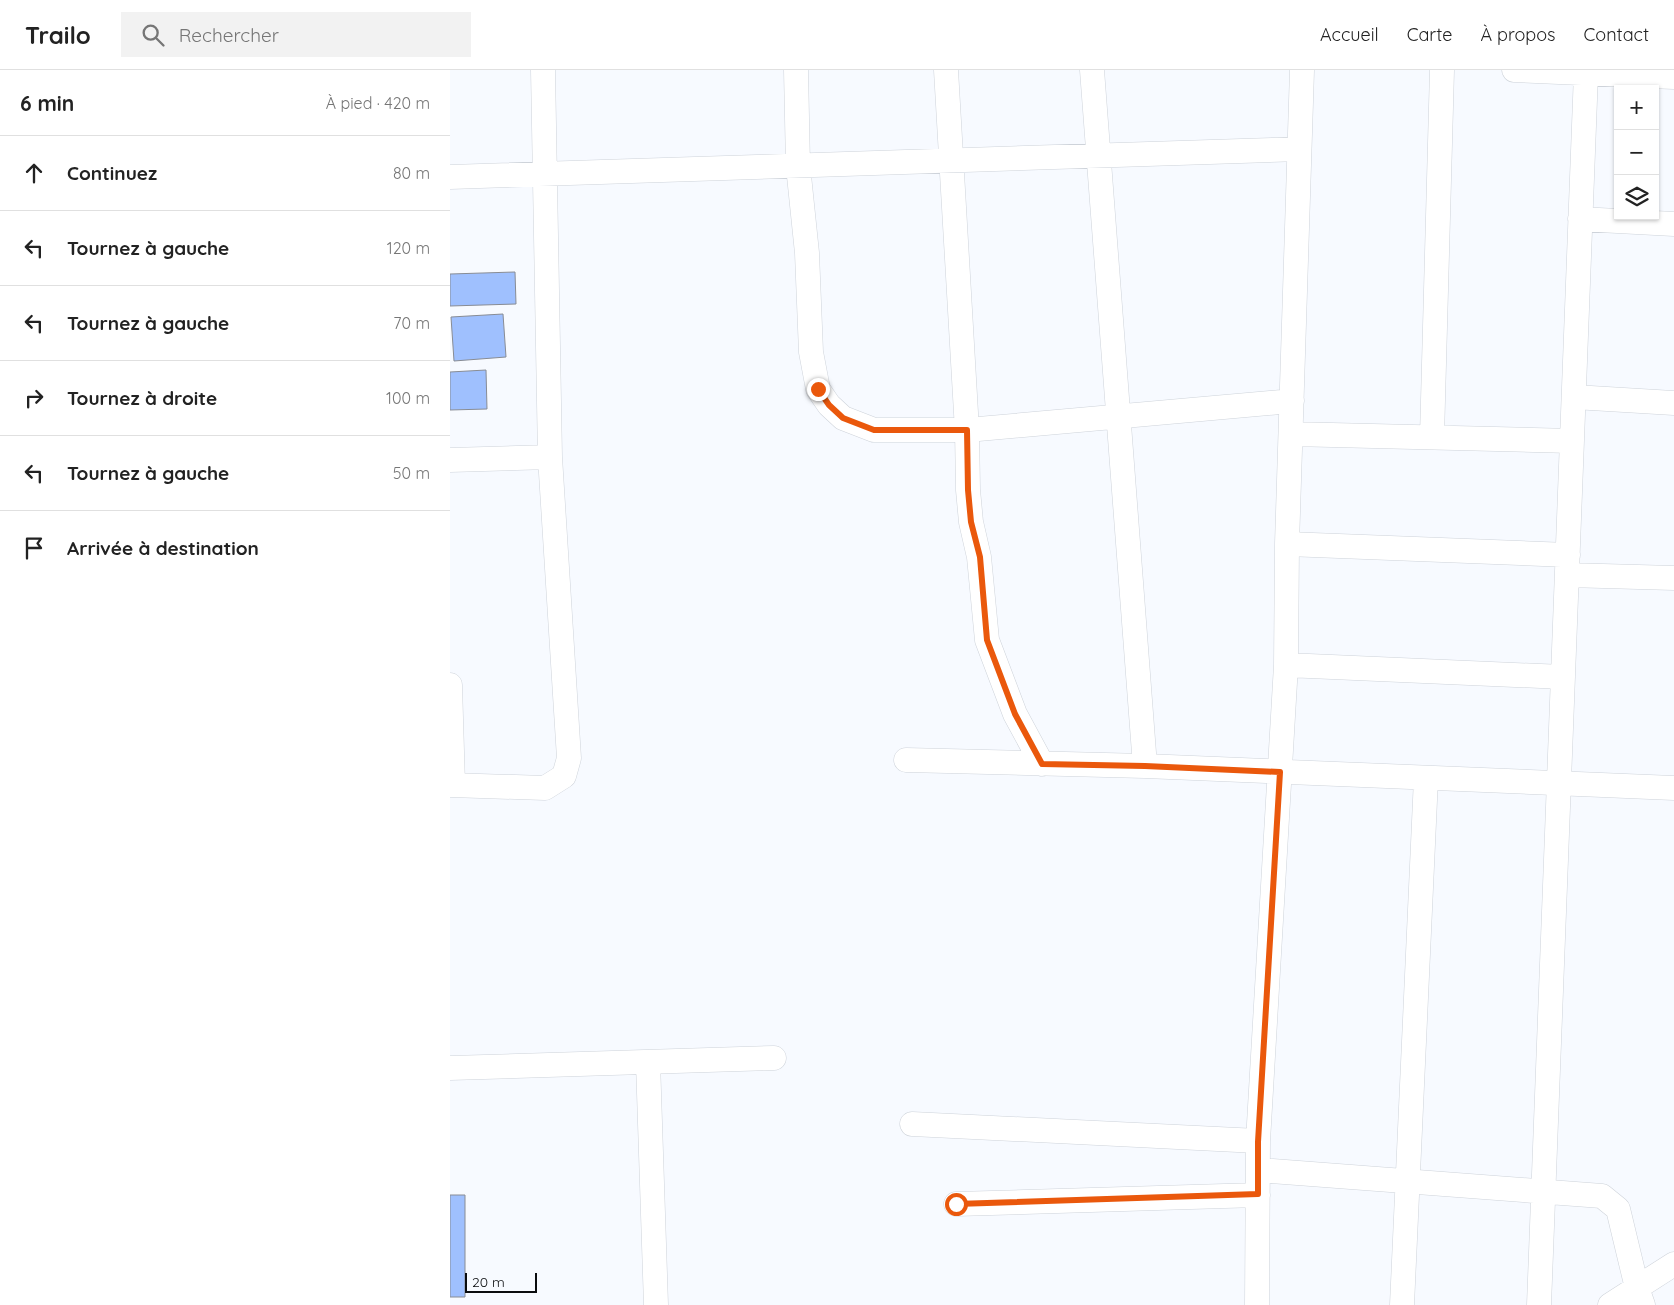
<!DOCTYPE html>
<html lang="fr">
<head>
<meta charset="utf-8">
<style>
  body { margin:0; font-family:Quicksand,sans-serif; background:#f2f2f2; color:#222 }
  .controls { position:absolute; right:15px; top:15px; display:grid; overflow:hidden; border-radius:0px; box-shadow:0 1px 4px #0004 }
  .controls button { width:45px; height:45px; display:grid; place-items:center; padding:0; border:0; border-bottom:1px solid #e0e0e0; background:#fff; color:#222; font:25px sans-serif }
  .scale { position:absolute; left:15px; bottom:12px; width:72px; box-sizing:border-box; padding-left:5px; border:2px solid #0a0c0e; border-top:0; font-size:14px; line-height:18px; white-space:nowrap; color:#0a0c0e; -webkit-text-stroke:4px #f7faff; paint-order:stroke }
  .stop { position:absolute; width:15px; height:15px; margin:-11px; border:4px solid #ea580c; border-radius:50%; background:#fff }
  .stop.end { background:#ea580c; border-color:#fff; box-shadow:0 1px 5px #0008 }
  .list { margin:0; padding:0; list-style:none }
  h2 { display:flex; justify-content:space-between; align-items:center; height:65px; margin:0; padding:0 20px; font-size:21px }
  h2 small { font-size:16px; font-weight:400; color:#767676 }
  .list li { display:grid; grid-template-columns:32px 1fr auto; gap:15px; align-items:center; box-sizing:border-box; height:75px; padding:0 20px; border-top:1px solid #e0e0e0 }
  .list b { display:block; font-size:19px; white-space:nowrap }
  .list em { font-size:16px; font-style:normal; color:#767676 }
  .icon { flex:none; width:28px; height:28px; fill:none; stroke:currentColor; stroke-width:2; stroke-linecap:round; stroke-linejoin:round }
  .map { position:relative; flex:none; width:1224px; height:1235px; overflow:hidden }
  header { display:flex; align-items:center; gap:30px; box-sizing:border-box; height:70px; padding:0 25px; background:#fff; border-bottom:1px solid #e0e0e0 }
  header strong { font-size:24px }
  nav { display:flex; gap:28px; margin-inline-start:auto; font-size:18px }
  .search { width:350px; height:45px; background:#f2f2f2; display:flex; align-items:center; gap:12px; box-sizing:border-box; padding:0 18px; border-radius:0px; color:#767676; font-size:19px }
  main { display:flex }
  aside { flex:1; background:#fff }
  .map>svg:first-child { display:block }
  .building { fill:#9fc0fe; stroke:#888c94 }
  .lines { fill:none; stroke-linecap:round; stroke-linejoin:round }
  .street-casing { stroke:#ced3da; stroke-width:25 }
  .street { stroke:#fff; stroke-width:24 }
  .route { stroke:#ea580c; stroke-width:6 }
</style>
</head>
<body>
<header>
<strong>Trailo</strong>
<div class="search"><svg class="icon" aria-label="search" viewBox="0 0 24 24"><circle cx="10" cy="10" r="6"/><path d="M15 15l6 6"/></svg>Rechercher</div>
<nav><a>Accueil</a><a>Carte</a><a>À propos</a><a>Contact</a></nav>
</header>
<main>
<aside>
<h2>6 min<small>À pied · 420 m</small></h2>
<ul class="list">
<li><svg class="icon" aria-label="ahead" viewBox="0 0 24 24"><path d="M12 20V5M6 11l6-6 6 6"/></svg><div><b>Continuez</b></div><em>80 m</em></li>
<li><svg class="icon" aria-label="left" viewBox="0 0 24 24"><path d="M17 20v-9H6M10 6l-5 5 5 5"/></svg><div><b>Tournez à gauche</b></div><em>120 m</em></li>
<li><svg class="icon" aria-label="left" viewBox="0 0 24 24"><path d="M17 20v-9H6M10 6l-5 5 5 5"/></svg><div><b>Tournez à gauche</b></div><em>70 m</em></li>
<li><svg class="icon" aria-label="right" viewBox="0 0 24 24"><path d="M7 20v-9h11M14 6l5 5-5 5"/></svg><div><b>Tournez à droite</b></div><em>100 m</em></li>
<li><svg class="icon" aria-label="left" viewBox="0 0 24 24"><path d="M17 20v-9H6M10 6l-5 5 5 5"/></svg><div><b>Tournez à gauche</b></div><em>50 m</em></li>
<li><svg class="icon" aria-label="arrive" viewBox="0 0 24 24"><path d="M6 21V4h12l-3 4 3 4H6"/></svg><div><b>Arrivée à destination</b></div></li>
</ul>
</aside>
<div class="map">
<svg width="1224" height="1235" viewBox="0 0 1224 1235">
  <rect width="100%" height="100%" fill="#f7faff"/>
  <!-- building -->
  <path class="building" d="M 65,202 L 66,234 L 0,236 L 0,204 Z
    M 53,244 L 56,287 L 4,291 L 1,247 Z
    M 36,300 L 37,339 L 0,340 L 0,302 Z
    M 0,1125 L 15,1125 L 15,1227 L 0,1227 Z"/>
  <g class="lines">
    <!-- street casing -->
    <g class="street-casing">
      <path id="street" d="M 346,0 L 348,96 L 357,183 L 361,282 L 368,319 L 379,335 L 393,348 L 424,360 L 517,360 L 842,331
        M 496,0 L 517,360 L 518,420 L 521,452 L 529,487 L 537,570 L 565,644 L 592,694
        M 642,0 L 695,696
        M 1064,0 L 1224,7
        M 0,107 L 849,79
        M 1130,149 L 1224,154
        M 1124,327 L 1224,333
        M 841,364 L 1122,371
        M 982,367 L 992,0
        M 0,390 L 100,387
        M 837,474 L 1118,485
        M 1117,505 L 1224,508
        M 836,595 L 1113,607
        M 0,615 L 3,715
        M 456,690 L 695,696 L 1224,718
        M 0,715 L 95,718 L 114,706 L 119,688 L 100,387 L 93,0
        M 198,992 L 206,1235
        M 0,998 L 324,988
        M 462,1054 L 808,1071
        M 808,1100 L 1152,1126 L 1168,1139 L 1187,1218 L 1193,1235
        M 506,1134 L 808,1125
        M 807,1235 L 808,1071 L 836,595 L 837,474 L 852,0
        M 952,1235 L 976,708
        M 1089,1235 L 1136,3
        M 1160,1235 L 1224,1194"/>
    </g>
    <!-- street -->
    <use href="#street" class="street"/>
  </g>
  <g class="lines">
    <!-- route -->
    <path class="route" d="M 368,319 L 379,335 L 393,348 L 424,360 L 517,360 L 518,420 L 521,452 L 530,487 L 537,570 L 565,644 L 592,694 L 695,696 L 830,702 L 808,1072 L 808,1124 L 506,1134"/>
  </g>
</svg>
<div class="controls">
<button>+</button>
<button>−</button>
<button><svg class="icon" aria-label="layers" viewBox="0 0 24 24"><path d="M12 4l9 5-9 5-9-5zM3 14l9 5 9-5"/></svg></button>
</div>
<div class="scale">20 m</div>
<div class="stop" style="left:506px;top:1134px"></div>
<div class="stop end" style="left:368px;top:319px"></div>
</div>
</main>
</body>
</html>
